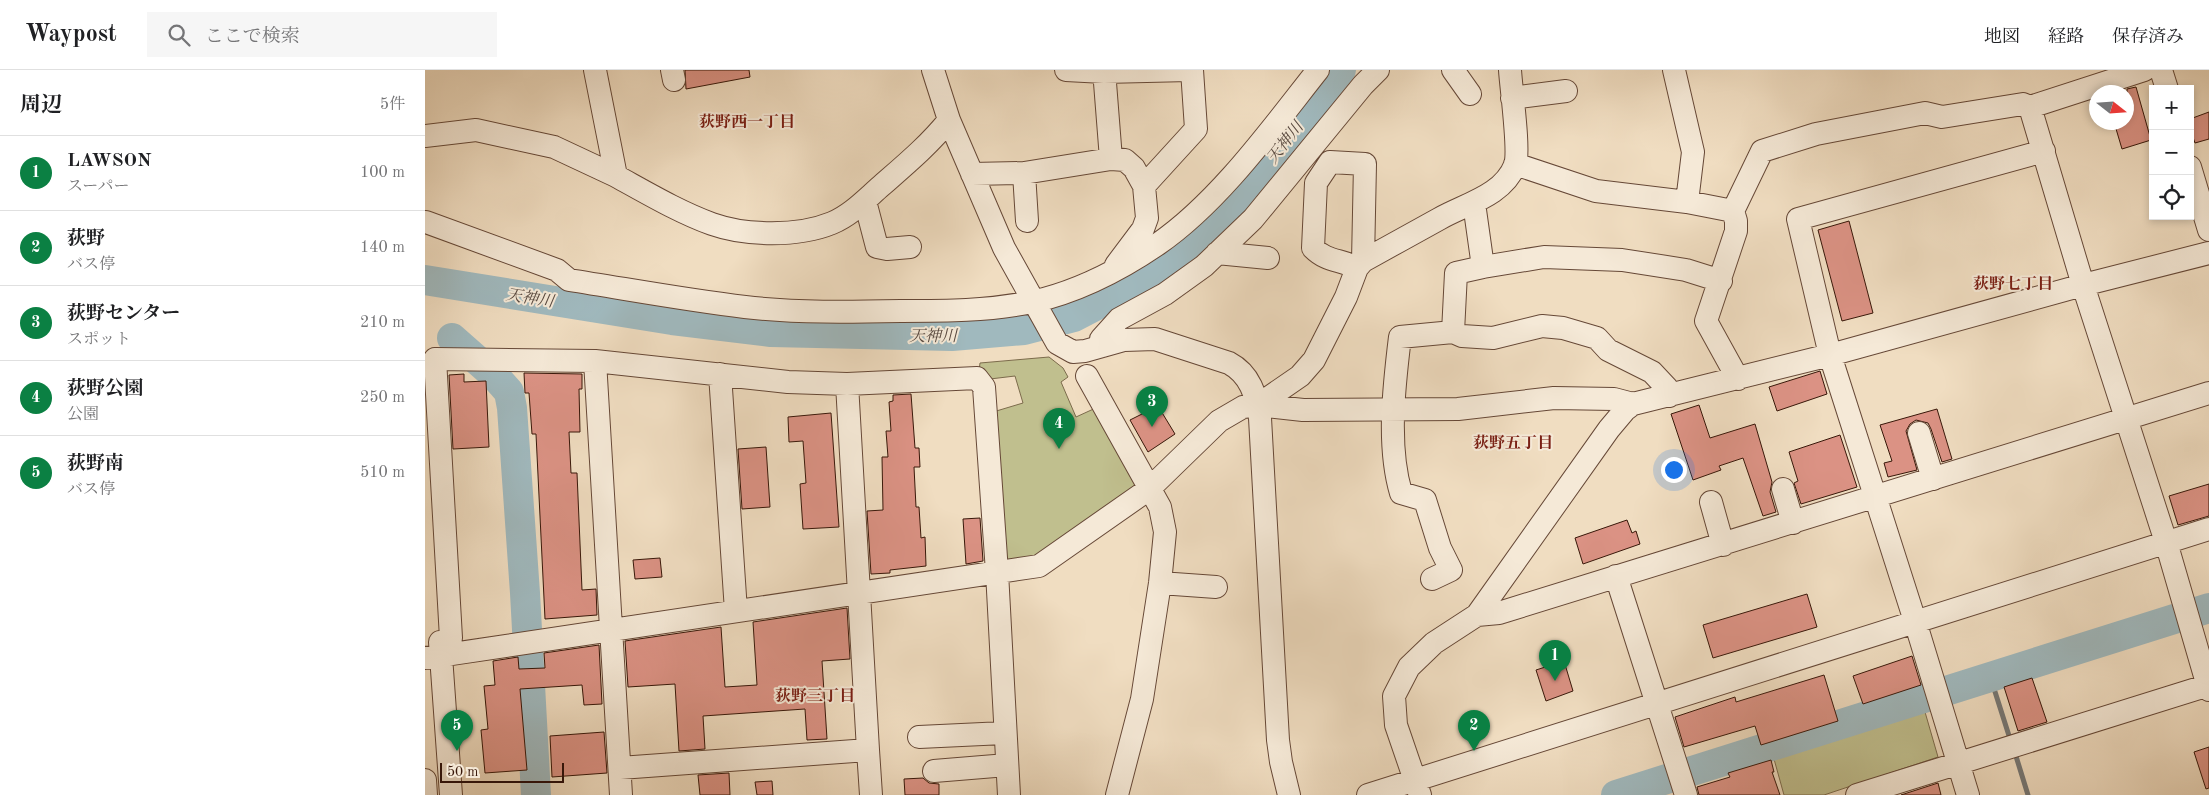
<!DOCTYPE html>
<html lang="ja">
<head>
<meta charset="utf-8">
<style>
  body { margin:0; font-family:"Old Standard TT","Noto Serif JP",serif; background:#f6f6f6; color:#202124 }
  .controls { position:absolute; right:15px; top:15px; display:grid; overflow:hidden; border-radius:0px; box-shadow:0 2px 8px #0003 }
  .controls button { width:45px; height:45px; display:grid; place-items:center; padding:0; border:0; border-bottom:1px solid #e0e0e0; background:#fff; color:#202124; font:25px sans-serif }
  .compass { position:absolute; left:1664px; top:15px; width:45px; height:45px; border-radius:50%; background:#fff; box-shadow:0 2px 8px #0003; rotate:107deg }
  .scale { position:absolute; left:15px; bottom:12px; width:124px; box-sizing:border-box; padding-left:5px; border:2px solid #381709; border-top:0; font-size:14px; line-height:18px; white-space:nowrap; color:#381709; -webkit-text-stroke:4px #f5e9d7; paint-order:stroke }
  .you { position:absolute; left:1248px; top:399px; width:18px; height:18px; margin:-12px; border:4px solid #fff; border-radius:50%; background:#1a73e8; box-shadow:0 0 0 8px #1a73e833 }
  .badge { display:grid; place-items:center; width:32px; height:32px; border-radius:50%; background:#0b8043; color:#fff; font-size:16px; font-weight:700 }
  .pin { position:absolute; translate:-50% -41px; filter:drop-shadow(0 1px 2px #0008) }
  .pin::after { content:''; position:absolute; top:26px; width:18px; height:15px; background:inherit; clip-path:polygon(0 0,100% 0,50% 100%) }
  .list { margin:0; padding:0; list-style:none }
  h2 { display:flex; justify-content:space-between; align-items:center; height:65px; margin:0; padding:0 20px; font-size:21px }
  h2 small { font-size:16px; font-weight:400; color:#757577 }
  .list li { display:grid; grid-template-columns:32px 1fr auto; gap:15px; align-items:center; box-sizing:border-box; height:75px; padding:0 20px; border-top:1px solid #e0e0e0 }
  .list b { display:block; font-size:19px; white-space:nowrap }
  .list p { margin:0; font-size:16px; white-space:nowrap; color:#757577 }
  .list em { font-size:16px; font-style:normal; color:#757577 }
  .icon { flex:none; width:28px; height:28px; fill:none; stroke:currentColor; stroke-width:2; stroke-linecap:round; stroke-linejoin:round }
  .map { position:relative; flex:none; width:1784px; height:725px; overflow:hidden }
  header { display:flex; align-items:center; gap:30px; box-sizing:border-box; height:70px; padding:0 25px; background:#fff; border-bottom:1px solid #e0e0e0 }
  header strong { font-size:24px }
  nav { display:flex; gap:28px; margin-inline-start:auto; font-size:18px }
  .search { width:350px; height:45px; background:#f6f6f6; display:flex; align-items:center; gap:12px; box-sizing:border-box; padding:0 18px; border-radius:0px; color:#757577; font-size:19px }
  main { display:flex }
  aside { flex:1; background:#fff }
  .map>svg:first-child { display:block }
  .green { fill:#c0bf8e; stroke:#7c6b4c }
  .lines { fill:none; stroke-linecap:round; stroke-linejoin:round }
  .stream { stroke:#767876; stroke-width:5 }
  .river { stroke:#a0b9be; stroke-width:30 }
  .building { fill:#db9284; stroke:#381709 }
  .minor-casing { stroke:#664837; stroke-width:24 }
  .minor { stroke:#f5e9d7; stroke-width:22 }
  .labels { text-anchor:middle; stroke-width:4; stroke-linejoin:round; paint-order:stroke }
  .neighbourhood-label { font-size:16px; font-weight:bold; fill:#7a1f14; stroke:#f5e9d7 }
  .water-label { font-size:16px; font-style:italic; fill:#57483f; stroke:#f5e9d7 }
</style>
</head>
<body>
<header>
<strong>Waypost</strong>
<div class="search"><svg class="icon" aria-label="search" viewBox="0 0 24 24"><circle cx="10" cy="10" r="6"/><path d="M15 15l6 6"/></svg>ここで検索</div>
<nav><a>地図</a><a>経路</a><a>保存済み</a></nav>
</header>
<main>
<aside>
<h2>周辺<small>5件</small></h2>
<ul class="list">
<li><span class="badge">1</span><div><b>LAWSON</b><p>スーパー</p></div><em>100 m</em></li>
<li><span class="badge">2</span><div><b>荻野</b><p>バス停</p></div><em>140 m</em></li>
<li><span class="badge">3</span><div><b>荻野センター</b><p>スポット</p></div><em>210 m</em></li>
<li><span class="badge">4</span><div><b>荻野公園</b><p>公園</p></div><em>250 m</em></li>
<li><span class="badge">5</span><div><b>荻野南</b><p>バス停</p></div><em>510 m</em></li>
</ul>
</aside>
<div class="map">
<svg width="1784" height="725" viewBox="0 0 1784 725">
  <rect width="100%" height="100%" fill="#f0ddc1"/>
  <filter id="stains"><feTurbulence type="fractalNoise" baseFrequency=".004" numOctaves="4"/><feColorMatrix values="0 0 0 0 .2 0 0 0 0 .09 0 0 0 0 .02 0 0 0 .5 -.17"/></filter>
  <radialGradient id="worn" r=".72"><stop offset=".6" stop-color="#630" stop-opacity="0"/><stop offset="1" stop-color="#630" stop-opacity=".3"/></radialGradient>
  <!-- green -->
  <path class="green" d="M 624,287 L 638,298 L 643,307 L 636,312 L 651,347 L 675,336 L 714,417 L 613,491 L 577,490 L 568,342 L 598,333 L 590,306 L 565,309 L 554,301 L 555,293 Z
    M 1500,642 L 1513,687 L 1399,725 L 1359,725 L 1349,689 Z"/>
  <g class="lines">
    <!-- stream -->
    <path class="stream" d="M 1565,606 L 1586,672
      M 1590,683 L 1603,725"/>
    <!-- river -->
    <path class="river" d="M 0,210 L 247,250 L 346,262 L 527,266 L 599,260 L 649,247 L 697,222 L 732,200 L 770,171 L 805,140 L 916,0
      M 27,268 L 69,305 L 84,322 L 87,338 L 100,523 L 111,725
      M 1191,725 L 1784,538"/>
  </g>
  <!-- building -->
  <path class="building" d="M 260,0 L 324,0 L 325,7 L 261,19 Z
    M 1711,17 L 1726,70 L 1697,79 L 1689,52 L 1702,52 L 1702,19 Z
    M 1784,42 L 1784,69 L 1770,73 L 1765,59 L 1765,49 Z
    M 1424,151 L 1448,243 L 1417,251 L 1393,160 Z
    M 1395,301 L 1402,324 L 1352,341 L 1344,317 Z
    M 99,303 L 157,304 L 157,319 L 154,319 L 155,362 L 144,362 L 146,403 L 152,403 L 157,520 L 171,519 L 172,545 L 120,549 L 111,364 L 107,364 L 104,323 L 100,323 Z
    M 39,304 L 39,312 L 61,311 L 64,377 L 28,379 L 24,305 Z
    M 486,324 L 490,378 L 494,378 L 495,397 L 489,397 L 491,437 L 494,437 L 496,468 L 500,467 L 501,496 L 465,500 L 465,503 L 446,504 L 442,441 L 458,440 L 457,387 L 463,387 L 461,361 L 466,361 L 464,332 L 468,331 L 468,325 Z
    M 1274,335 L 1285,368 L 1330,354 L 1347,412 L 1345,422 L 1351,442 L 1338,446 L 1318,388 L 1294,396 L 1296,400 L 1268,410 L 1246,344 Z
    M 733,336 L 750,364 L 723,382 L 705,350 Z
    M 1512,339 L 1527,389 L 1517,392 L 1506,359 L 1503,353 L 1491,350 L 1485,354 L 1481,361 L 1492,400 L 1463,407 L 1459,393 L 1467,391 L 1455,355 Z
    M 406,343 L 414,457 L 378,459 L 375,414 L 381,413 L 378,371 L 364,372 L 363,347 Z
    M 1415,365 L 1432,417 L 1376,434 L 1369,413 L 1373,411 L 1364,382 Z
    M 341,377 L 345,437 L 317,439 L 313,379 Z
    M 1784,414 L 1784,446 L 1753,455 L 1744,426 Z
    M 555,448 L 558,491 L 541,494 L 538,449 Z
    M 1202,450 L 1207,463 L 1211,461 L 1215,474 L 1158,494 L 1150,468 Z
    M 235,488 L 237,507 L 210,509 L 208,490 Z
    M 1382,524 L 1392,557 L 1288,588 L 1278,555 Z
    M 422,538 L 425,589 L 397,591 L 402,669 L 382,670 L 380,639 L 278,646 L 280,679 L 254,681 L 250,614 L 203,617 L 200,571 L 296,557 L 300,617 L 332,615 L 328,552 Z
    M 174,575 L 177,634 L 159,635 L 157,615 L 95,619 L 102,700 L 60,703 L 56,660 L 63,659 L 59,616 L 70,615 L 68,591 L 93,587 L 94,599 L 120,598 L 119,583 Z
    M 1487,586 L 1496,615 L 1438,634 L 1428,606 Z
    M 1139,591 L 1148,621 L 1121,631 L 1111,600 Z
    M 1399,605 L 1413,651 L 1336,675 L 1330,656 L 1259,677 L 1250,647 L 1310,627 L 1311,632 Z
    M 1607,608 L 1622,652 L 1593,661 L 1579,617 Z
    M 179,662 L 182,703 L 127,707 L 125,666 Z
    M 1784,677 L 1784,718 L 1781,719 L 1769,682 Z
    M 1346,690 L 1349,702 L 1347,702 L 1355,725 L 1274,725 L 1272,717 L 1305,707 L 1303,703 Z
    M 304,703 L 305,725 L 275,725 L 273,705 Z
    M 498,708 L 504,713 L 514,714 L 514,725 L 480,725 L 479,709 Z
    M 347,711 L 348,725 L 332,725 L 330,712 Z
    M 1513,713 L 1516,725 L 1476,725 Z"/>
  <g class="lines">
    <!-- minor casing -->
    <g class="minor-casing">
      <path id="minor" d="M 170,0 L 191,106 C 222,123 254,142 287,154 C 321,166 373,167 407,153 C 426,145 440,130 456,116 C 480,95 504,75 524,50
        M 247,0 L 249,10
        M 508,0 L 524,50 L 579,178 L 632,273 L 648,282 L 660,281 L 699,270 L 730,269 L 804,293 C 825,304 831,325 835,348 L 853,670 L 856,692 L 864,725
        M 641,0 L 679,2 L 764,0
        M 679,0 L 686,89
        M 1028,0 L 1045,24
        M 1249,0 L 1268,82 L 1262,132
        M 1719,0 L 1605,37 L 1658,215 L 1741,472 L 1784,620
        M 1736,0 L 1742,19
        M 1087,28 L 1141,21
        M 0,66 L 51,60 L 129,77 L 191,106
        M 1090,94 L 1171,121 L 1262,132 L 1308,141 L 1311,151 L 1311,161 L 1281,251 L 1313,309
        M 1765,97 L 1784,160
        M 599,103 L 602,151
        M 547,104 L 599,103 L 686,89 L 700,90 L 709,98 L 719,116 L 722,148 L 718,159 L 691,195
        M 719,116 L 771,59 L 767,0
        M 440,131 L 452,177 L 462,179 L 485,177
        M 1049,133 L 1058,197 L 1119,187 L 1197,190 L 1261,200 L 1296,211
        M 1308,141 L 1337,81 L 1391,64 L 1500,43 L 1517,47 L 1598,34 L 1605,37
        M 1,152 L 132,200 L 144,210 C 202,219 261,230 320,237 C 371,243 425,242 476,241 C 521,241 562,241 607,232 C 652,222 695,200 733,174 C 794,132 847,58 893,0
        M 792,183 L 843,188
        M 932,198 C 915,189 902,192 888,178 L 891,113 L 905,92 L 940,94 L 938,191
        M 1028,262 L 1031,203 L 1058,197
        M 678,276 L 676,269 L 694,249 L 740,224 L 779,196 L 828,149 L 938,15 L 953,0
        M 170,291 L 196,725
        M 295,304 L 311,541
        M 662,306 L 735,437 L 740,462 L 735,513 L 717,629 L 692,725
        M 422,314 L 443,680
        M 833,335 L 875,306 L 889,290 L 921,227 L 932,198 L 938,191 C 963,177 989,163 1014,149 C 1040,134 1078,126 1090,95 C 1095,81 1086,18 1085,0
        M 1494,363 L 1508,409
        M 1358,419 L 1368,453
        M 1286,432 L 1298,475
        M 1191,506 L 1261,725
        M 1007,509 L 1026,500 L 1015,478 L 1000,430 L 976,423 C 962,376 969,316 975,267 L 1028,262 L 1037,266 L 1068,268 L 1117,256 L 1138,258 L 1172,268 L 1183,280 L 1227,302 L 1242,318 L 1244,326
        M 735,513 L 791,517
        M 1052,545 L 1074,543 L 1784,323
        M 15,572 L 26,725
        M 16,586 L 26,568 L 10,289 L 170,291 L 363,312 L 422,314 L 552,308 L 559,317 L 572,502 L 584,725
        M 0,588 L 614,496 L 724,419 L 794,351 L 818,337 L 833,335 L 878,340 L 1033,339 L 1129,328 L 1189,329 L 1208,334
        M 494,667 L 579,663
        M 195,698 L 443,680 L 446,725
        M 509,701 L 582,695
        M 0,710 L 1,725
        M 943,725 L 1784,459
        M 995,725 L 971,655 L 969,626 L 984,597 L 1009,573 L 1052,545 L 1184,359 L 1200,340 L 1208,334 L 1405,285 L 1658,215 L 1784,183
        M 1432,725 L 1784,615
        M 1543,725 L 1490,551 L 1405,285 L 1373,149 L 1619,81"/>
    </g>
    <!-- minor -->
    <use href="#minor" class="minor"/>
  </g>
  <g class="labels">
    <!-- neighbourhood labels -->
    <g class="neighbourhood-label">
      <text x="322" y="57">荻野西一丁目</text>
      <text x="1588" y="219">荻野七丁目</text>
      <text x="1088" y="378">荻野五丁目</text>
      <text x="390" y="631">荻野三丁目</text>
    </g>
    <!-- water labels -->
    <g class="water-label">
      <text transform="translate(859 72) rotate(-52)" y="6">天神川</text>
      <text transform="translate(105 227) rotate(9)" y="6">天神川</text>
      <text x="508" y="271">天神川</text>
    </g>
  </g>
  <rect width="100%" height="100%" filter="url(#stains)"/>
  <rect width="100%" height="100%" fill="url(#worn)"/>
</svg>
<div class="controls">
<button>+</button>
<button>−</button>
<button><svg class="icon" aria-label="locate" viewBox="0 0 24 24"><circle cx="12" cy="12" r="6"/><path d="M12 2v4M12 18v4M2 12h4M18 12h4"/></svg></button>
</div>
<svg class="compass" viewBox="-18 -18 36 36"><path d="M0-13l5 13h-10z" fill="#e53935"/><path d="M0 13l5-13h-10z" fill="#757577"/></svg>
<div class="scale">50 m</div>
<div class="you"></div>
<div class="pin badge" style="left:1130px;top:611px">1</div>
<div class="pin badge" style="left:1049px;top:681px">2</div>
<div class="pin badge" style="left:727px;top:357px">3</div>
<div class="pin badge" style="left:634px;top:379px">4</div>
<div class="pin badge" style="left:32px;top:681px">5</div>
</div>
</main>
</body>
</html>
